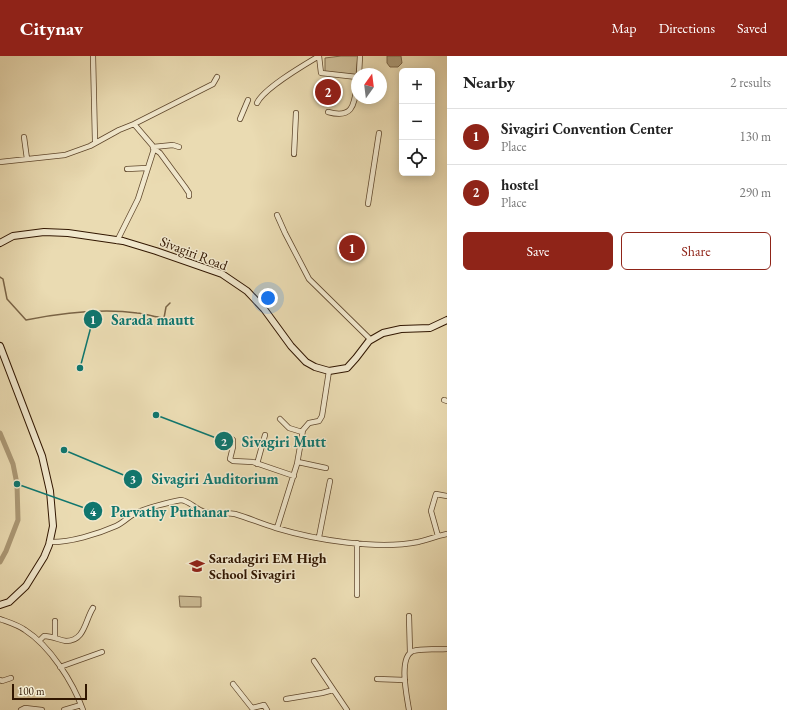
<!DOCTYPE html>
<html lang="en">
<head>
<meta charset="utf-8">
<style>
  body { margin:0; font-family:"EB Garamond",serif; background:#f6f6f6; color:#222 }
  .controls { position:absolute; right:12px; top:12px; display:grid; overflow:hidden; border-radius:6px; box-shadow:0 2px 10px #0003 }
  .controls button { width:36px; height:36px; display:grid; place-items:center; padding:0; border:0; border-bottom:1px solid #e0e0e0; background:#fff; color:#222; font:20px sans-serif }
  .compass { position:absolute; left:351px; top:12px; width:36px; height:36px; border-radius:50%; background:#fff; box-shadow:0 2px 10px #0003; rotate:14deg }
  .scale { position:absolute; left:12px; bottom:10px; width:75px; box-sizing:border-box; padding-left:4px; border:2px solid #311600; border-top:0; font-size:11px; line-height:14px; white-space:nowrap; color:#311600; -webkit-text-stroke:3px #f1e8cd; paint-order:stroke }
  .you { position:absolute; left:268px; top:242px; width:14px; height:14px; margin:-10px; border:3px solid #fff; border-radius:50%; background:#1a73e8; box-shadow:0 0 0 6px #1a73e833 }
  .badge { display:grid; place-items:center; width:26px; height:26px; border-radius:50%; background:#8f2418; color:#fff; font-size:13px; font-weight:700 }
  .pin { position:absolute; translate:-50% -50%; border:2px solid #fff; box-shadow:0 1px 4px #0006 }
  .list { margin:0; padding:0; list-style:none }
  h2 { display:flex; justify-content:space-between; align-items:center; height:52px; margin:0; padding:0 16px; font-size:17px }
  h2 small { font-size:13px; font-weight:400; color:#767676 }
  .list li { display:grid; grid-template-columns:26px 1fr auto; gap:12px; align-items:center; box-sizing:border-box; height:56px; padding:0 16px; border-top:1px solid #e0e0e0 }
  .list b { display:block; font-size:15px; white-space:nowrap }
  .list p { margin:0; font-size:13px; white-space:nowrap; color:#767676 }
  .list em { font-size:13px; font-style:normal; color:#767676 }
  .actions { display:flex; gap:8px; padding:12px 16px }
  .actions a { flex:1; padding:9px 0; border:1px solid #8f2418; border-radius:6px; text-align:center; font-size:14px; color:#8f2418 }
  .actions .main { background:#8f2418; color:#fff }
  .icon { flex:none; width:22px; height:22px; fill:none; stroke:currentColor; stroke-width:2; stroke-linecap:round; stroke-linejoin:round }
  .map { position:relative; flex:none; width:447px; height:654px; overflow:hidden }
  header { display:flex; align-items:center; gap:24px; box-sizing:border-box; height:56px; padding:0 20px; background:#8f2418; color:#fff }
  header strong { font-size:19px }
  nav { display:flex; gap:22px; margin-inline-start:auto; font-size:14px }
  main { display:flex }
  aside { flex:1; background:#fff }
  .map>svg:first-child { display:block }
  .green { fill:#cbba94; stroke:#7e684a }
  .water { fill:#ab9875; stroke:#7a6446 }
  .lines { fill:none; stroke-linecap:round; stroke-linejoin:round }
  .stream { stroke:#7a6446; stroke-width:1.5 }
  .canal { stroke:#ab9875; stroke-width:5 }
  .minor-casing { stroke:#5f472c; stroke-width:6 }
  .secondary-casing { stroke:#311600; stroke-width:8 }
  .minor { stroke:#f1e8cd; stroke-width:4.5 }
  .secondary { stroke:#f1e8cd; stroke-width:6 }
  .labels { text-anchor:middle; stroke-width:3; stroke-linejoin:round; paint-order:stroke }
  .street-label { font-size:14px; fill:#311600; stroke:#f1e8cd }
  .poi-label { font-size:14px; font-weight:bold; fill:#311600; stroke:#f1e8cd; text-anchor:start }
  .leader { fill:none; stroke:#0f766e; stroke-width:1.5 }
  .callout-dot { fill:#0f766e; stroke:#f1e8cd; stroke-width:1.5 }
  .mark-label { font-size:12px; text-anchor:middle; font-weight:bold; fill:#fff }
  .callout-label { font-size:15px; text-anchor:middle; font-weight:bold; fill:#0f766e; stroke:#f1e8cd; stroke-width:3; stroke-linejoin:round; paint-order:stroke }
</style>
</head>
<body>
<header>
<strong>Citynav</strong>
<nav><a>Map</a><a>Directions</a><a>Saved</a></nav>
</header>
<main>
<div class="map">
<svg width="447" height="654" viewBox="0 0 447 654">
  <rect width="100%" height="100%" fill="#eadbb2"/>
  <filter id="stains"><feTurbulence type="fractalNoise" baseFrequency=".005" numOctaves="4"/><feColorMatrix values="0 0 0 0 .2 0 0 0 0 .09 0 0 0 0 .02 0 0 0 .5 -.17"/></filter>
  <radialGradient id="worn" r=".72"><stop offset=".6" stop-color="#630" stop-opacity="0"/><stop offset="1" stop-color="#630" stop-opacity=".3"/></radialGradient>
  <!-- green -->
  <path class="green" d="M 341,0 L 358,0 L 356,19 L 325,16 L 325,2 Z
    M 179,540 L 201,541 L 201,551 L 180,551 Z"/>
  <!-- water -->
  <path class="water" d="M 387,0 L 401,0 L 402,7 L 398,11 L 390,11 L 387,7 Z"/>
  <g class="lines">
    <!-- stream -->
    <path class="stream" d="M 0,221 L 3,223 L 7,243 L 26,264 C 62,257 100,252 137,257 C 146,258 155,261 164,262 L 166,251 L 170,247"/>
    <!-- canal -->
    <path class="canal" d="M 0,377 L 13,408 L 17,428 L 18,464 L 6,495 L 0,506"/>
    <!-- minor casing -->
    <g class="minor-casing">
      <path id="minor" d="M 93,0 L 95,85
        M 359,18 L 360,0
        M 257,47 C 264,32 304,9 319,0 L 321,17 L 357,21
        M 328,56 C 353,63 354,49 357,29
        M 240,63 L 248,44
        M 134,68 L 213,28 L 217,21
        M 24,81 L 27,103
        M 153,91 L 173,89 L 179,91
        M 153,92 L 160,97 L 185,131 L 189,137 L 189,140
        M 294,98 L 296,57
        M 0,106 L 65,99 L 90,90 L 119,74 L 134,68 L 152,89 L 154,93 L 138,143 L 117,185
        M 127,113 L 147,112
        M 368,148 L 379,77
        M 277,159 L 285,177 L 309,223 L 371,284
        M 444,344 L 447,345
        M 280,363 L 289,372 L 302,376
        M 229,381 L 233,384 L 233,391 L 230,403 L 233,405 L 253,406 L 294,420
        M 298,406 L 326,412
        M 257,408 L 265,379
        M 277,472 L 297,408 L 303,374 L 309,367 L 319,365 L 322,360 L 329,315
        M 438,480 L 431,455 L 436,438 L 447,440
        M 319,481 L 330,425
        M 49,486 C 69,487 98,478 116,470 C 123,467 129,460 136,457 C 146,452 170,446 181,444 C 190,445 196,454 205,456 C 215,459 225,456 235,458 C 249,462 262,468 276,472 C 316,484 377,494 418,486 C 427,484 437,480 447,478
        M 357,539 L 357,487
        M 409,560 L 410,597
        M 0,563 C 8,566 18,569 25,574 C 50,590 73,626 83,654
        M 55,565 L 55,582
        M 39,585 L 44,580 C 52,580 59,584 66,585 C 85,585 85,564 93,552
        M 314,605 L 347,654
        M 60,611 L 102,596
        M 377,623 L 405,624
        M 0,624 L 2,625 L 11,622
        M 233,628 L 252,652 L 264,649 L 267,654
        M 286,643 L 322,637 L 333,634
        M 21,654 L 25,652 L 42,654
        M 64,654 L 81,649
        M 409,654 C 407,641 398,601 413,595 C 423,592 436,594 447,593"/>
    </g>
    <!-- secondary casing -->
    <g class="secondary-casing">
      <path id="secondary" d="M 0,187 L 13,180 L 44,176 L 68,177 L 123,185 L 156,195 L 222,218 L 247,235 L 264,253 L 291,290 L 306,306 L 315,311 L 329,315 L 347,312 L 356,302 L 369,285 L 383,277 L 401,273 L 430,272 L 447,264
        M 0,290 L 42,400 L 50,435 L 53,470 L 49,489 L 44,501 L 26,530 L 9,546 L 0,549"/>
    </g>
    <!-- minor -->
    <use href="#minor" class="minor"/>
    <!-- secondary -->
    <use href="#secondary" class="secondary"/>
  </g>
  <!-- icons -->
  <defs>
    <g id="school-bare" transform="scale(1.2)"><path d="M0-5L7-2L0 1L-7-2ZM-4 1L0 2.5L4 1V4Q0 6-4 4Z" fill="#8f2418" stroke="#f1e8cd" stroke-width="2.5" paint-order="stroke"/></g>
  </defs>
  <g fill-rule="evenodd">
    <use href="#school-bare" x="197" y="510"/>
  </g>
  <g class="labels">
    <!-- street labels -->
    <g class="street-label">
      <text transform="translate(194 197) rotate(21)" y="5">Sivagiri Road</text>
    </g>
    <!-- poi labels -->
    <g class="poi-label">
      <text x="209" y="507">Saradagiri EM High<tspan x="209" dy="16">School Sivagiri</tspan></text>
    </g>
  </g>
  <!-- callouts -->
  <path class="leader" d="M80 312L93 263M156 359L224 385M64 394L133 423M17 428L93 455"/>
  <g class="callout-dot">
    <circle cx="80" cy="312" r="4"/>
    <circle cx="156" cy="359" r="4"/>
    <circle cx="64" cy="394" r="4"/>
    <circle cx="17" cy="428" r="4"/>
    <circle cx="93" cy="263" r="10"/>
    <circle cx="224" cy="385" r="10"/>
    <circle cx="133" cy="423" r="10"/>
    <circle cx="93" cy="455" r="10"/>
  </g>
  <g class="mark-label">
    <text x="93" y="268">1</text>
    <text x="224" y="390">2</text>
    <text x="133" y="427">3</text>
    <text x="93" y="460">4</text>
  </g>
  <g class="callout-label">
    <text x="153" y="269">Sarada mautt</text>
    <text x="284" y="391">Sivagiri Mutt</text>
    <text x="215" y="428">Sivagiri Auditorium</text>
    <text x="170" y="461">Parvathy Puthanar</text>
  </g>
  <rect width="100%" height="100%" filter="url(#stains)"/>
  <rect width="100%" height="100%" fill="url(#worn)"/>
</svg>
<div class="controls">
<button>+</button>
<button>−</button>
<button><svg class="icon" aria-label="locate" viewBox="0 0 24 24"><circle cx="12" cy="12" r="6"/><path d="M12 2v4M12 18v4M2 12h4M18 12h4"/></svg></button>
</div>
<svg class="compass" viewBox="-18 -18 36 36"><path d="M0-13l5 13h-10z" fill="#e53935"/><path d="M0 13l5-13h-10z" fill="#767676"/></svg>
<div class="scale">100 m</div>
<div class="you"></div>
<div class="pin badge" style="left:352px;top:192px">1</div>
<div class="pin badge" style="left:328px;top:36px">2</div>
</div>
<aside>
<h2>Nearby<small>2 results</small></h2>
<ul class="list">
<li><span class="badge">1</span><div><b>Sivagiri Convention Center</b><p>Place</p></div><em>130 m</em></li>
<li><span class="badge">2</span><div><b>hostel</b><p>Place</p></div><em>290 m</em></li>
</ul>
<div class="actions"><a class="main">Save</a><a>Share</a></div>
</aside>
</main>
</body>
</html>
